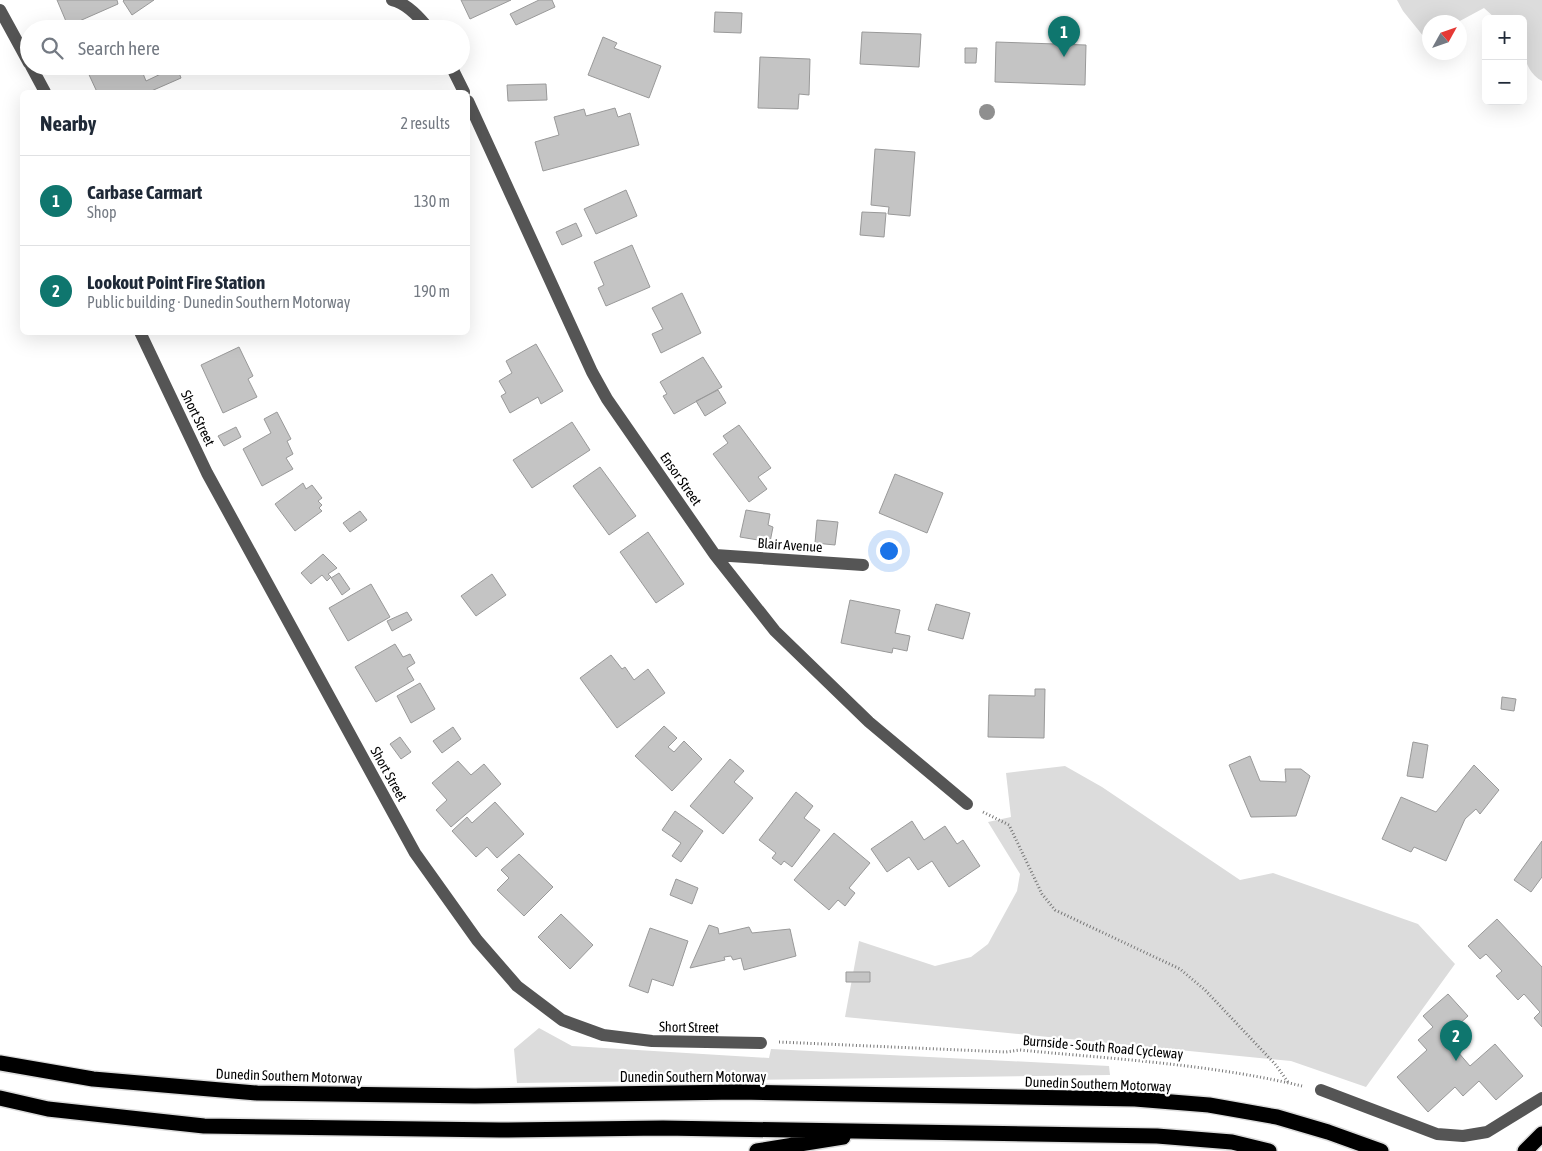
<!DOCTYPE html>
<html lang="en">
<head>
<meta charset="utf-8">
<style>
  body { margin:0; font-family:"Asap Condensed",sans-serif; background:#f2f2f3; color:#1f2937 }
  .controls { position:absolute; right:15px; top:15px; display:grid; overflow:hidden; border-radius:8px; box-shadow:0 5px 20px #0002 }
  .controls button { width:45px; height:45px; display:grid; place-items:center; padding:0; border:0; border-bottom:1px solid #e0e1e3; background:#fff; color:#1f2937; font:25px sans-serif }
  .compass { position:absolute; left:1422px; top:15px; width:45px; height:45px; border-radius:50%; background:#fff; box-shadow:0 5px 20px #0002; rotate:50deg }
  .you { position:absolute; left:888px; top:550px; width:18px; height:18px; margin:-12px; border:4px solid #fff; border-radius:50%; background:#1a73e8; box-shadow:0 0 0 8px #1a73e833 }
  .badge { display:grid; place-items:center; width:32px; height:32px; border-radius:50%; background:#0f766e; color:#fff; font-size:16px; font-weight:700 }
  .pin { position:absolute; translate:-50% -41px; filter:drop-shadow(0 1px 2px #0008) }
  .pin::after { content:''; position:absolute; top:26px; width:18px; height:15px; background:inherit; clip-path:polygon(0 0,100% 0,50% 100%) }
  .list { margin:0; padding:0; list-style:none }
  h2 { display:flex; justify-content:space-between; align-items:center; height:65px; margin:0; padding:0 20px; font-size:21px }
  h2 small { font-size:16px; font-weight:400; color:#747a83 }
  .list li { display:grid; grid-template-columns:32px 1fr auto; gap:15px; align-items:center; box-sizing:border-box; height:90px; padding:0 20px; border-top:1px solid #e0e1e3 }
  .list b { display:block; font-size:19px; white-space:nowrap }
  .list p { margin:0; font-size:16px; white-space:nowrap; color:#747a83 }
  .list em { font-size:16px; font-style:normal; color:#747a83 }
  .icon { flex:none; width:28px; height:28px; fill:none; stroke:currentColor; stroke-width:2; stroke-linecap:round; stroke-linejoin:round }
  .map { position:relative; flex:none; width:1542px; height:1151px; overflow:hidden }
  .search { position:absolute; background:#fff; box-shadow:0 5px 20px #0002; left:20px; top:20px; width:450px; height:55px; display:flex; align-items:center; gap:12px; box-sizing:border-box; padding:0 18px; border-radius:28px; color:#747a83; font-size:19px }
  .panel { position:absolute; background:#fff; box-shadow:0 5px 20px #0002; left:20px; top:90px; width:450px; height:245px; border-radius:8px }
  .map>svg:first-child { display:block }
  .green { fill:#dcdcdc }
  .building { fill:#c4c4c4; stroke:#999 }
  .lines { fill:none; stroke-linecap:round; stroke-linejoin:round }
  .highway-casing { stroke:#dbdbdb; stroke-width:18 }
  .path { stroke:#777; stroke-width:3; stroke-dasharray:1 2.5; stroke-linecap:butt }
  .minor { stroke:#555; stroke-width:12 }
  .highway { stroke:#000; stroke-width:15 }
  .tree { fill:#8f8f8f }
  .labels { text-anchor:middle; stroke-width:4.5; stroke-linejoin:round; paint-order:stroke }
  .street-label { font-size:14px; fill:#000; stroke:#fff }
</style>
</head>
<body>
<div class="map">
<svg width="1542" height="1151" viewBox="0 0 1542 1151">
  <rect width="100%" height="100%" fill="#fff"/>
  <!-- green -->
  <path class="green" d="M 1397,0 L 1542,0 L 1542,81 C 1520,69 1523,41 1523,19 L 1496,19 L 1484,8 L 1458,22 L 1430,22 L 1429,36 L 1424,37 L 1403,11 Z
    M 1065,766 L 1102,787 L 1240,880 L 1273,873 L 1418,924 L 1455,964 L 1366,1087 L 1291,1061 L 845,1017 L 859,941 L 935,966 L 971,957 L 988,944 L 1017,891 L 1020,874 L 988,822 L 1011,817 L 1006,773 Z
    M 539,1028 L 572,1046 L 769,1058 L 771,1049 L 1109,1066 L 1110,1075 L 517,1083 L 514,1049 Z"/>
  <!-- building -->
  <path class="building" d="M 57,0 L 117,0 L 118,4 L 68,26 Z
    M 124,0 L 154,0 L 132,15 L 123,1 Z
    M 461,0 L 511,0 L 470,19 Z
    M 539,0 L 552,0 L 555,7 L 516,25 L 510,14 Z
    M 715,12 L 742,13 L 741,33 L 714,32 Z
    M 862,32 L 921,34 L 919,67 L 860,64 Z
    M 603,37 L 617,43 L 614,48 L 661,66 L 649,98 L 588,75 Z
    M 996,42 L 1086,45 L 1085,85 L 995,82 Z
    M 965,48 L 977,48 L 976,63 L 965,63 Z
    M 760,57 L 810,59 L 809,95 L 799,94 L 798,109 L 758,108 Z
    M 85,66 L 140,66 L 146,81 L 167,71 L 168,74 L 178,70 L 181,78 L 149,92 L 134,92 L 134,91 L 129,92 L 97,92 Z
    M 546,84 L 547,100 L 508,101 L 507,85 Z
    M 615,108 L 618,117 L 630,113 L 639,145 L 543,171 L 535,142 L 559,135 L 554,117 L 584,109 L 586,116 Z
    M 875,149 L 915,152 L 910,216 L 888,214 L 889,207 L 871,205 Z
    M 626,190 L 637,216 L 596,234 L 584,209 Z
    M 862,212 L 886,213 L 884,237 L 860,235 Z
    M 576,223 L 582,236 L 562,245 L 556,232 Z
    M 632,245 L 650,287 L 606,306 L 598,288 L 604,285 L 594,262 Z
    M 682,293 L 701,333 L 661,353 L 652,334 L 663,329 L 652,308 Z
    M 536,344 L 563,391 L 541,404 L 538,397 L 510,413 L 501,396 L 506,393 L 499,381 L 512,373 L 506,361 Z
    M 239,347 L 253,376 L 248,379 L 257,397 L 223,413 L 201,365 Z
    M 703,357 L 722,387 L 674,414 L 663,396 L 667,394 L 660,382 Z
    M 718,390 L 726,403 L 705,416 L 696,401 Z
    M 277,412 L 291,439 L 287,441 L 293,454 L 286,458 L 293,469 L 262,486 L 243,449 L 271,433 L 264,419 Z
    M 572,422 L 590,450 L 532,488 L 513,460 Z
    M 739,425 L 771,468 L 758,477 L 767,489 L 749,502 L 713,454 L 728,443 L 723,436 Z
    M 236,427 L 241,437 L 224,446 L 218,436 Z
    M 600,467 L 636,516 L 609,535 L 573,486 Z
    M 895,474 L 943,493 L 927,533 L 879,513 Z
    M 303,483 L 306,489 L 312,485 L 322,498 L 318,501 L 322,505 L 319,508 L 322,511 L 295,531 L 275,504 Z
    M 746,510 L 770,514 L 768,525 L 773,527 L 770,542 L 740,537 Z
    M 360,511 L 367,520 L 350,532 L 343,523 Z
    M 817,520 L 838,522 L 835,545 L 815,543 Z
    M 648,532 L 684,584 L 656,603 L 620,552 Z
    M 323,554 L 337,568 L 328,574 L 331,577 L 327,581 L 322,575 L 311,584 L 301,573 Z
    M 339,573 L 350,589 L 342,595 L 331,578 Z
    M 492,574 L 506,595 L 476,616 L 461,596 Z
    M 371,584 L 390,617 L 348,641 L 329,608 Z
    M 850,600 L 900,610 L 895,633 L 910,636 L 907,651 L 893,648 L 892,653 L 841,643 Z
    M 936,604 L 970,613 L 963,639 L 928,630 Z
    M 407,612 L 412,620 L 392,631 L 387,621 Z
    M 395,644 L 403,657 L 410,654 L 415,663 L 407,668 L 414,680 L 376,702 L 355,667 Z
    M 611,655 L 622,669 L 625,667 L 634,680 L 648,669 L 665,693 L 617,728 L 580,678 Z
    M 420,683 L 435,709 L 411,723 L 397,696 Z
    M 1035,689 L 1045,689 L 1044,738 L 988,737 L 989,695 L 1035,696 Z
    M 1502,697 L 1516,699 L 1514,711 L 1501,709 Z
    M 664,726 L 677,738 L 668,747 L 674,752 L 684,741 L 702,759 L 672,791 L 635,756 Z
    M 453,727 L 461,739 L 442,753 L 433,741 Z
    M 400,737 L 411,752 L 401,759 L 390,744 Z
    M 1413,742 L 1428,745 L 1423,778 L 1407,776 Z
    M 1250,756 L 1260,781 L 1286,782 L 1285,769 L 1301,769 L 1310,776 L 1296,816 L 1251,817 L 1229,765 Z
    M 730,759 L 744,771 L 734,782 L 753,798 L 723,834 L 690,806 Z
    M 458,761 L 471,775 L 484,764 L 501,784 L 451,827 L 436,810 L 447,800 L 432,783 Z
    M 1474,765 L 1499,790 L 1480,814 L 1476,809 L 1465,819 L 1446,861 L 1414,847 L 1411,852 L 1382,839 L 1401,797 L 1436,812 Z
    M 796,792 L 813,806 L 804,818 L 820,830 L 792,867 L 784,861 L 781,865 L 772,858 L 776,853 L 759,840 Z
    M 495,802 L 524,834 L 497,858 L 487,847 L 476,857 L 452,831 L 467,817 L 472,823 Z
    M 675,811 L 703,831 L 681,862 L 672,856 L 681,843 L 662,830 Z
    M 912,821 L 924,840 L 945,826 L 957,844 L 963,840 L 980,866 L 949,887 L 932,861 L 918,870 L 909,857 L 887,872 L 871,849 Z
    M 834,833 L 870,863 L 849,888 L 855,893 L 845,906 L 838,900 L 829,910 L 794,880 Z
    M 1542,841 L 1542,877 L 1531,892 L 1514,880 Z
    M 519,854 L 553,887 L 524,916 L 497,890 L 509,878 L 501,870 Z
    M 676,879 L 698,888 L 692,904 L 670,895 Z
    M 561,914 L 593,945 L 570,969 L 538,937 Z
    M 1497,919 L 1542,967 L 1542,1027 L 1534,1018 L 1540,1012 L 1524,994 L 1518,1000 L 1496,976 L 1502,971 L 1486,954 L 1480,959 L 1468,946 Z
    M 709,925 L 718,928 L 719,934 L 749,927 L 752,933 L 790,929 L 796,956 L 744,970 L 741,958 L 733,960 L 731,956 L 724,957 L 725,960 L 690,968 Z
    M 650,928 L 688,941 L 673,986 L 652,979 L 648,993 L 629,986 Z
    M 846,972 L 870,972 L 870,982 L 846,982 Z
    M 1448,994 L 1468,1016 L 1445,1037 L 1470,1066 L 1495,1044 L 1523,1076 L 1496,1100 L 1479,1081 L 1463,1096 L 1455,1087 L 1428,1112 L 1397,1077 L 1427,1050 L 1418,1040 L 1433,1027 L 1423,1016 Z"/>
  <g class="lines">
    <!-- highway casing -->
    <g class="highway-casing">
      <path id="highway" d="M 0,1063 L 93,1079 L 257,1093 L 475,1096 L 738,1092 L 1135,1099 L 1209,1105 L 1277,1117 L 1328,1132 L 1381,1151
        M 0,1098 L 48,1109 L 204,1126 L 500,1130 L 663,1128 L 1157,1136 L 1232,1142 L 1269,1151
        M 757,1151 L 843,1137
        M 1525,1151 L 1542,1134"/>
    </g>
    <!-- path -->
    <path class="path" d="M 983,812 L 1009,825 L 1042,894 L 1055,910 L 1180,969 L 1205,990 L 1275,1064 L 1288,1082
      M 779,1042 L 1006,1052 L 1020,1050 C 1114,1059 1210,1064 1302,1086"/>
    <!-- minor -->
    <path class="minor" d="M 392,0 C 407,3 420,18 429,29
      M 0,10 L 29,63
      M 31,66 L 45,92
      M 451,66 L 464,92
      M 468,101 L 592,372 L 607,399 L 715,555 L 775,631 L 869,722 L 967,804
      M 140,332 L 207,473 L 415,853 L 477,940 L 517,986 L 562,1020 L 603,1035 L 652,1041 L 761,1043
      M 715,555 L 863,565
      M 1321,1090 L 1437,1134 L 1463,1136 L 1487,1132 L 1542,1098"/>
    <!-- highway -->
    <use href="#highway" class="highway"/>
  </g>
  <!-- trees -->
  <circle class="tree" cx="987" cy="112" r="8"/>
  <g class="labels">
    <!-- street labels -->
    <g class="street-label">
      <text transform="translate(198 418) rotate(64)" y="5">Short Street</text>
      <text transform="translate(681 479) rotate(55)" y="5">Ensor Street</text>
      <text transform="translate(790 545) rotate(4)" y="5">Blair Avenue</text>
      <text transform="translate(389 774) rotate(61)" y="5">Short Street</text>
      <text transform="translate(689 1027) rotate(1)" y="5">Short Street</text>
      <text transform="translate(1103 1047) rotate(5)" y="5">Burnside - South Road Cycleway</text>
      <text transform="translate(289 1076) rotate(2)" y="5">Dunedin Southern Motorway</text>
      <text x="693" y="1082">Dunedin Southern Motorway</text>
      <text transform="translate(1098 1084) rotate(2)" y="5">Dunedin Southern Motorway</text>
    </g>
  </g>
</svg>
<div class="controls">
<button>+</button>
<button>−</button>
</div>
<svg class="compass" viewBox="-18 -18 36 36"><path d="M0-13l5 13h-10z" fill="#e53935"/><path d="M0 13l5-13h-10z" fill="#747a83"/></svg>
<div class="you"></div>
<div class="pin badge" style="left:1064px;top:57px">1</div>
<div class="pin badge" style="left:1456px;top:1061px">2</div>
<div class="search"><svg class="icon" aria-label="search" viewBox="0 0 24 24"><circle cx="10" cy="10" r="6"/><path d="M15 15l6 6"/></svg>Search here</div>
<section class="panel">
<h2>Nearby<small>2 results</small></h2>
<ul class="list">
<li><span class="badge">1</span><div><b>Carbase Carmart</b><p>Shop</p></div><em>130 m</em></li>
<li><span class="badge">2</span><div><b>Lookout Point Fire Station</b><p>Public building · Dunedin Southern Motorway</p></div><em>190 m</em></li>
</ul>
</section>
</div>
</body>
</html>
